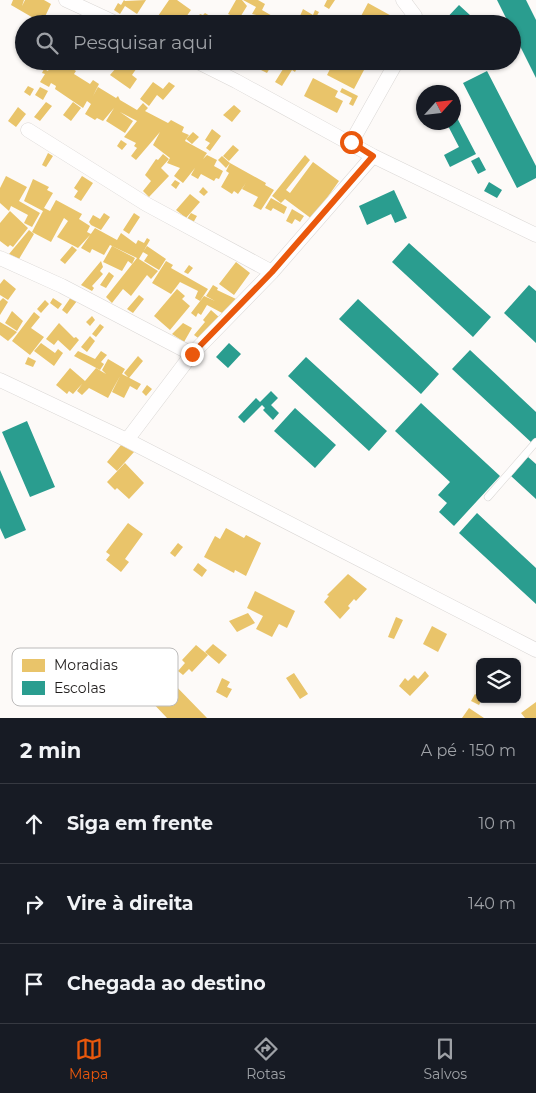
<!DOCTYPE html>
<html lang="pt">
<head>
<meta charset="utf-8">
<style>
  body { margin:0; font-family:Montserrat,sans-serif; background:#20242c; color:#f1f3f6 }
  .controls { position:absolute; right:15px; bottom:15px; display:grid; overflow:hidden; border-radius:8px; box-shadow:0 1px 4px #0004 }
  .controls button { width:45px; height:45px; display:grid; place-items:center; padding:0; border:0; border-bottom:1px solid #363941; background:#171b24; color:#f1f3f6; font:25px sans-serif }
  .compass { position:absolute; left:416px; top:85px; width:45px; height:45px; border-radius:50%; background:#171b24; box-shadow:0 1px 4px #0004; rotate:63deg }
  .stop { position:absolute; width:15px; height:15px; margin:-11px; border:4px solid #ea580c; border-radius:50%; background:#fff }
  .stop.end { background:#ea580c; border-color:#fff; box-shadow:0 1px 5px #0008 }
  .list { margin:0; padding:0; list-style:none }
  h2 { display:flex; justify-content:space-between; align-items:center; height:65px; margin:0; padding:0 20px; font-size:21px }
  h2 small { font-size:16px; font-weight:400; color:#9ea1a6 }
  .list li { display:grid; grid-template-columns:32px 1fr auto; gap:15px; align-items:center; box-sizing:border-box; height:80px; padding:0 20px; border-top:1px solid #363941 }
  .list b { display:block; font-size:19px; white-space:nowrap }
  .list em { font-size:16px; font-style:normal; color:#9ea1a6 }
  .icon { flex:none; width:28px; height:28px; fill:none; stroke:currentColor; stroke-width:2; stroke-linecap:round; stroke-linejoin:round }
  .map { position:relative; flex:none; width:536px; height:718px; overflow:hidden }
  .search { position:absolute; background:#171b24; box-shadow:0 1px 4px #0004; left:15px; right:15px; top:15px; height:55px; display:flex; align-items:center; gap:12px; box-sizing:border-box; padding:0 18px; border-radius:28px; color:#9ea1a6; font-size:19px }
  .sheet { height:305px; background:#171b24 }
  nav { display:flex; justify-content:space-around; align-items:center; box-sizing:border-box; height:70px; border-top:1px solid #363941; background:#171b24; font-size:14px; color:#9ea1a6 }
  nav a { display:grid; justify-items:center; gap:2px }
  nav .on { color:#ea580c }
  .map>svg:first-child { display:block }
  .homes { fill:#e9c46a }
  .schools { fill:#2a9d8f }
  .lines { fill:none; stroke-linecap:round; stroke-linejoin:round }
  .service-casing { stroke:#dad7d5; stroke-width:8 }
  .minor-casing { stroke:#dad7d5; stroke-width:15 }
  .service { stroke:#fffefe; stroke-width:7 }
  .minor { stroke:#fffefe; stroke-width:14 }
  .route { stroke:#ea580c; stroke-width:6 }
  .key { fill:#fff; stroke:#bcbbbb; stroke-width:1 }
  .key-label { font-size:14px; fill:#201d1c }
</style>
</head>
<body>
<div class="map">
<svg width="536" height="718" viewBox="0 0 536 718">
  <rect width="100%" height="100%" fill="#fdfaf8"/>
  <!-- homes -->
  <path class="homes" d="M 13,0 L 24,0 L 22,6 L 25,0 L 44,0 L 51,4 L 42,23 L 11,5 Z
    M 124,0 L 125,1 L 146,0 L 137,14 L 125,6 L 120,14 L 114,10 L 118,3 L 121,5 Z
    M 169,0 L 177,0 L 191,10 L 181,24 L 163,24 L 156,19 Z
    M 236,0 L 242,0 L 247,6 L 239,19 L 228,14 Z
    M 243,0 L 258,0 L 265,4 L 262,10 L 274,17 L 270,24 L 257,24 L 261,16 L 252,14 L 256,7 Z
    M 327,0 L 335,0 L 329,9 L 324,6 Z
    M 368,3 L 397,19 L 395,24 L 369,24 L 360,18 Z
    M 303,9 L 313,15 L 315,10 L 319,12 L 313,23 L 300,16 Z
    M 205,13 L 215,19 L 216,16 L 225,22 L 193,24 L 200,14 L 203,15 Z
    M 53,61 L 60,61 L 76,71 L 74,74 L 90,84 L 93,80 L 99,84 L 93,96 L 98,87 L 116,98 L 118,96 L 120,100 L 137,110 L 143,103 L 148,108 L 145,111 L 168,123 L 171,120 L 184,127 L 182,132 L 189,135 L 186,139 L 193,132 L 199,137 L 192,144 L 186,139 L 185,141 L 207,153 L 203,159 L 207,155 L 217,160 L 214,166 L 223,171 L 219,179 L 216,178 L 214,181 L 201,174 L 198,179 L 191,175 L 195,168 L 183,183 L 174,176 L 180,168 L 167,163 L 170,158 L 153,145 L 160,132 L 136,160 L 131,156 L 137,148 L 134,146 L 136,143 L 124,137 L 137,121 L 120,112 L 133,121 L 125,133 L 106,121 L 114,108 L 103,121 L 97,118 L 95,120 L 85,114 L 91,104 L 87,101 L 83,108 L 55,89 L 56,86 L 51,83 L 49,87 L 40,82 L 45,74 L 42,73 L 44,69 L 48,71 Z
    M 122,61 L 141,62 L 132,75 L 137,79 L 130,89 L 110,75 Z
    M 253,61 L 274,61 L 267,73 L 251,65 Z
    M 288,61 L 298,66 L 295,72 L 292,70 L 282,86 L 275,82 Z
    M 334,61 L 347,61 L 364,70 L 354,89 L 327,75 Z
    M 313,78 L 338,91 L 335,97 L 343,101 L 337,113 L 304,96 Z
    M 153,82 L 163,89 L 169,82 L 175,86 L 163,100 L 157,95 L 149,106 L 140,99 Z
    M 28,86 L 34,89 L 30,96 L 24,92 Z
    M 40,87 L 48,91 L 43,100 L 35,95 Z
    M 342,88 L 358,96 L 353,106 L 349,104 L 352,98 L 340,92 Z
    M 46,102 L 52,106 L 40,121 L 34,117 Z
    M 73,102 L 81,108 L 71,121 L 63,115 Z
    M 234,105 L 241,111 L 232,122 L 223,115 Z
    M 18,107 L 26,114 L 16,127 L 8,121 Z
    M 212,129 L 221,136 L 210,151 L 206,148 L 210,143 L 205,140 Z
    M 121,140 L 127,144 L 122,150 L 117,146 Z
    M 233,145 L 239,150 L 229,161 L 223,156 Z
    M 48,153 L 53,156 L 46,167 L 42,165 Z
    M 163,154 L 169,159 L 161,168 L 169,176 L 149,197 L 143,191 L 151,181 L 145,175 L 156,159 L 158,160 Z
    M 305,155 L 310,160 L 286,190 L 290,193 L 313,162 L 339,181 L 312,219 L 285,199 L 281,203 L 272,196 Z
    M 222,156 L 230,163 L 226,168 L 218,160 Z
    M 230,163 L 266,183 L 265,185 L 274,190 L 261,210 L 253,206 L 258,197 L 242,189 L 246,183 L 238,194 L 234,191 L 232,194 L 221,187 L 229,173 L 226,171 Z
    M 6,176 L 27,187 L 19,201 L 40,213 L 32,227 L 24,223 L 28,215 L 11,206 L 9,211 L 0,203 L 0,188 Z
    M 82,176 L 93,183 L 81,201 L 74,197 L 78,191 L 74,188 Z
    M 33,179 L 49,187 L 47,190 L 53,193 L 44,208 L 50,211 L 56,200 L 82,214 L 79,219 L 90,226 L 87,232 L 91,234 L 78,248 L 57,237 L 68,221 L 64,218 L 51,242 L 32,232 L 43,211 L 24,201 Z
    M 175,180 L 180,183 L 176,189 L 171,185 Z
    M 203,187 L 208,192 L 204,196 L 199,192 Z
    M 190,194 L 200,202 L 186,218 L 176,210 Z
    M 271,198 L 287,207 L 284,214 L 273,208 L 271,211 L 265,208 Z
    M 292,209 L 304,216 L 300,222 L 295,219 L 292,224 L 286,221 Z
    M 10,211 L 28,228 L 13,247 L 10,245 L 8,247 L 0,241 L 0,223 Z
    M 104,213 L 110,217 L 101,230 L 91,225 L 89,222 L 93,215 L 100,219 Z
    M 134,213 L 140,217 L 129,234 L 123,230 Z
    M 191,213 L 197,216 L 193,223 L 187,219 Z
    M 95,228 L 117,240 L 121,233 L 136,244 L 138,240 L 144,243 L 147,238 L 150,240 L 139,259 L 158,271 L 151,279 L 147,275 L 131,296 L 123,289 L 112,303 L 106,297 L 137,258 L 110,245 L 104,255 L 92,249 L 90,253 L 81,248 Z
    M 29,230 L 34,234 L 19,259 L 9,254 Z
    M 72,246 L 77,250 L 65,264 L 60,260 Z
    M 112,246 L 135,258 L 132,264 L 128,261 L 122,271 L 103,262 Z
    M 147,246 L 166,259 L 159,270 L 144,261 L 148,255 L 143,252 Z
    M 101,261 L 103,267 L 100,271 L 103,274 L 92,286 L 94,288 L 92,291 L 81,285 Z
    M 166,261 L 173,265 L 171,268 L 208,289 L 200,301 L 195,298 L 198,291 L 180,282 L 171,294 L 152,283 Z
    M 236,262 L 250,273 L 234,295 L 219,284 Z
    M 189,265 L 193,268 L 188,274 L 184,272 Z
    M 109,272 L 114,276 L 106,288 L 100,285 Z
    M 4,279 L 16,289 L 8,300 L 0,295 L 0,284 Z
    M 213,285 L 218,288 L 217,290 L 236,299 L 224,314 L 207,305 L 201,315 L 198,313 L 196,317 L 191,313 L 204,296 L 215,301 L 206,296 Z
    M 177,289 L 185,296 L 182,299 L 190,306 L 170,330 L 154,316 Z
    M 139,295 L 144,299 L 133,313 L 127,309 Z
    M 71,297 L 77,301 L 67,314 L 62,310 Z
    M 3,298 L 8,302 L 0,315 L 0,301 Z
    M 53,298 L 62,304 L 58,309 L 50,303 Z
    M 45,300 L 49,304 L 41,313 L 37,309 Z
    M 211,310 L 220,318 L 201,340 L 194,335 L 205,322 L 203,320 Z
    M 12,311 L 23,321 L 17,331 L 5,323 Z
    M 34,312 L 40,317 L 31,328 L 44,337 L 30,355 L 12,341 Z
    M 92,316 L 95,320 L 90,326 L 86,322 Z
    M 0,322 L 17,332 L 8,341 L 0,335 Z
    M 59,323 L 74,338 L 76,337 L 79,340 L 70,351 L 58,340 L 54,345 L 46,339 Z
    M 183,323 L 192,328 L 184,342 L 172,334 Z
    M 100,324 L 104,327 L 96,337 L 92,334 Z
    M 90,336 L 95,341 L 87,352 L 81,347 Z
    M 41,343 L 55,353 L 58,349 L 63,353 L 54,366 L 34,351 Z
    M 78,351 L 95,359 L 101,351 L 107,355 L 101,362 L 104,364 L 100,370 L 74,356 Z
    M 138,356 L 143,361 L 129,378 L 124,373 Z
    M 28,357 L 36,361 L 33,367 L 25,364 Z
    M 108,359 L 125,369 L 122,374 L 141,384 L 137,390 L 130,386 L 124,398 L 112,392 L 120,376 L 108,398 L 89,388 L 82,395 L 77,391 L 82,384 L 73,394 L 69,391 L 67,394 L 56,385 L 70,368 L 85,381 L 96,368 L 106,374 L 102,370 Z
    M 147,385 L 152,389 L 146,396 L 142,392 Z
    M 121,445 L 134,452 L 117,471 L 107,462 Z
    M 125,463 L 144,483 L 129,499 L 117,488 L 115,490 L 107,482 Z
    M 128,523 L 143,534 L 125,559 L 129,562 L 121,572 L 106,560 L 110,555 L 106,552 Z
    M 226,528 L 244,538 L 246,535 L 261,543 L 246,576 L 235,570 L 234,573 L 204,557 L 215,536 L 220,539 Z
    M 178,543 L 183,547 L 175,557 L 170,553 Z
    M 198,563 L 207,570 L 202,577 L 193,570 Z
    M 348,574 L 367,589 L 356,601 L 354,599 L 348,606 L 350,608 L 340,619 L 324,602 L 329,596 L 327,595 Z
    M 255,591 L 295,611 L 287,628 L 279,624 L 272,637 L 256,629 L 263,616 L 247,608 Z
    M 248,613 L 255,623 L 237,632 L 229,621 Z
    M 396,617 L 403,620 L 394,639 L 388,637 Z
    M 432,626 L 447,634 L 438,652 L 423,644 Z
    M 213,644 L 227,655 L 219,664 L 205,652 Z
    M 196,645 L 208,655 L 192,672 L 189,669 L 183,675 L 178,671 L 185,663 L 182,660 Z
    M 425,671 L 429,676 L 410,696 L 399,686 L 405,678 L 408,681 L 414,675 L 418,679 Z
    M 294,673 L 308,694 L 300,699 L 286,678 Z
    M 222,678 L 230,682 L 227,687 L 232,689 L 227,698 L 216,692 Z
    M 169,679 L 207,718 L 167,718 L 149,699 Z
    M 475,694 L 482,699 L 479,705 L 471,701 Z
    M 536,702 L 536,718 L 525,718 L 521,713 Z
    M 469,708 L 484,718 L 462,718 Z"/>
  <!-- schools -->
  <path class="schools" d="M 497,0 L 526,0 L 536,20 L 536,78 L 512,30 L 512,24 L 509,24 Z
    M 459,5 L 471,16 L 460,24 L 444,24 L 442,23 Z
    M 487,71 L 536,166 L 536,178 L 517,188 L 463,83 Z
    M 455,114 L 476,154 L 450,167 L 444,155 L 459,147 L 446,122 L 454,122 Z
    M 479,157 L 486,170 L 478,174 L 471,161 Z
    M 489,182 L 502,190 L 497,198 L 484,191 Z
    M 394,190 L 407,218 L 395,223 L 391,214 L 367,225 L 359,206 Z
    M 409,243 L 491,317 L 473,337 L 392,262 Z
    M 529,285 L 536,291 L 536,343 L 504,313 Z
    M 358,299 L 439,374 L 421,394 L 339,319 Z
    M 229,343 L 241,354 L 228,368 L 216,357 Z
    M 470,350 L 536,412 L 536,440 L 532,443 L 452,369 Z
    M 306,357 L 387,431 L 369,451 L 288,376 Z
    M 271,391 L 278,398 L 271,405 L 279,413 L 273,420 L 263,410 L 265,408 L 262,405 L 244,423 L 238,417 L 256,398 L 260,402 Z
    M 421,403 L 500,476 L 454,526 L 439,512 L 447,503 L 438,495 L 450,482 L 395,431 Z
    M 295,408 L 336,445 L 315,468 L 274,431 Z
    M 27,421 L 55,487 L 30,497 L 2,432 Z
    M 528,457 L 536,464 L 536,499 L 511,476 Z
    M 0,470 L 26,530 L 5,539 L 0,528 Z
    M 477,513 L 536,568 L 536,604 L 459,533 Z"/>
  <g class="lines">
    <!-- service casing -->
    <g class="service-casing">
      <path id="service" d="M 488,497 L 536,442"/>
    </g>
    <!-- minor casing -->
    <g class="minor-casing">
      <path id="minor" d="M 66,0 L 118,24
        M 403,0 L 415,16 L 414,24
        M 196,61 L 236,81 L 373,156 L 536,235
        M 28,130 L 146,204 L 272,272
        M 351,143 L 397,61
        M 0,258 L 62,286 L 192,354
        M 0,380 L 127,440 L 536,650
        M 127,440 L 192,354 L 272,272 L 373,156"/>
    </g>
    <!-- service -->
    <use href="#service" class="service"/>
    <!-- minor -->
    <use href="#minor" class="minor"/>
  </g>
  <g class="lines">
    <!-- route -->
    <path class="route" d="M 192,354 L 272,272 L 373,156 L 351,142"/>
  </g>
  <!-- legend -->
  <rect x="12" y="648" width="166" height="58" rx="8" class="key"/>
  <rect x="22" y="659" width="23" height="13" fill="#e9c46a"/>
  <rect x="22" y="681" width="23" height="14" fill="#2a9d8f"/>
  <g class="key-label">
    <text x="54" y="670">Moradias</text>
    <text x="54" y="693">Escolas</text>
  </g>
</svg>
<div class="controls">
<button><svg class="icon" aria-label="layers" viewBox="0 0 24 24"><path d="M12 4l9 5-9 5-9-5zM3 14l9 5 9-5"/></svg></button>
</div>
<svg class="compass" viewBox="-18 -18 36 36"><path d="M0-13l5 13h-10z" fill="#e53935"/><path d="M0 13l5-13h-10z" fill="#9ea1a6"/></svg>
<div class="stop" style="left:351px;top:142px"></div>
<div class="stop end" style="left:192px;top:354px"></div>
<div class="search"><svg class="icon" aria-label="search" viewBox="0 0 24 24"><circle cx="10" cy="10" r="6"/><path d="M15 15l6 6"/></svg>Pesquisar aqui</div>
</div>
<section class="sheet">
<h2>2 min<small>A pé · 150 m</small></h2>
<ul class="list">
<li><svg class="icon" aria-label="ahead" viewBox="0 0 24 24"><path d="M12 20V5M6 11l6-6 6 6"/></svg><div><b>Siga em frente</b></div><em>10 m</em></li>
<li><svg class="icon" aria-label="right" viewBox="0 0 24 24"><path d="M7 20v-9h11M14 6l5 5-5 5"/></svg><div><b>Vire à direita</b></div><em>140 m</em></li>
<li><svg class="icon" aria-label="arrive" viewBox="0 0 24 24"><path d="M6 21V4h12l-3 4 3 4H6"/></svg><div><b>Chegada ao destino</b></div></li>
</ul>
</section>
<nav>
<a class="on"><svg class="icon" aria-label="map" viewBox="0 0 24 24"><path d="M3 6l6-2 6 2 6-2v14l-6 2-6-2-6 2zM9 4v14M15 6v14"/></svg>Mapa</a>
<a><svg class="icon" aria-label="directions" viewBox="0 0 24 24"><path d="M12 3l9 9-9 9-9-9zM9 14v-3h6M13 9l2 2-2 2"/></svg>Rotas</a>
<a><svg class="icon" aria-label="saved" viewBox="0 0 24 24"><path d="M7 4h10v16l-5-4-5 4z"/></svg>Salvos</a>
</nav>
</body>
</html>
